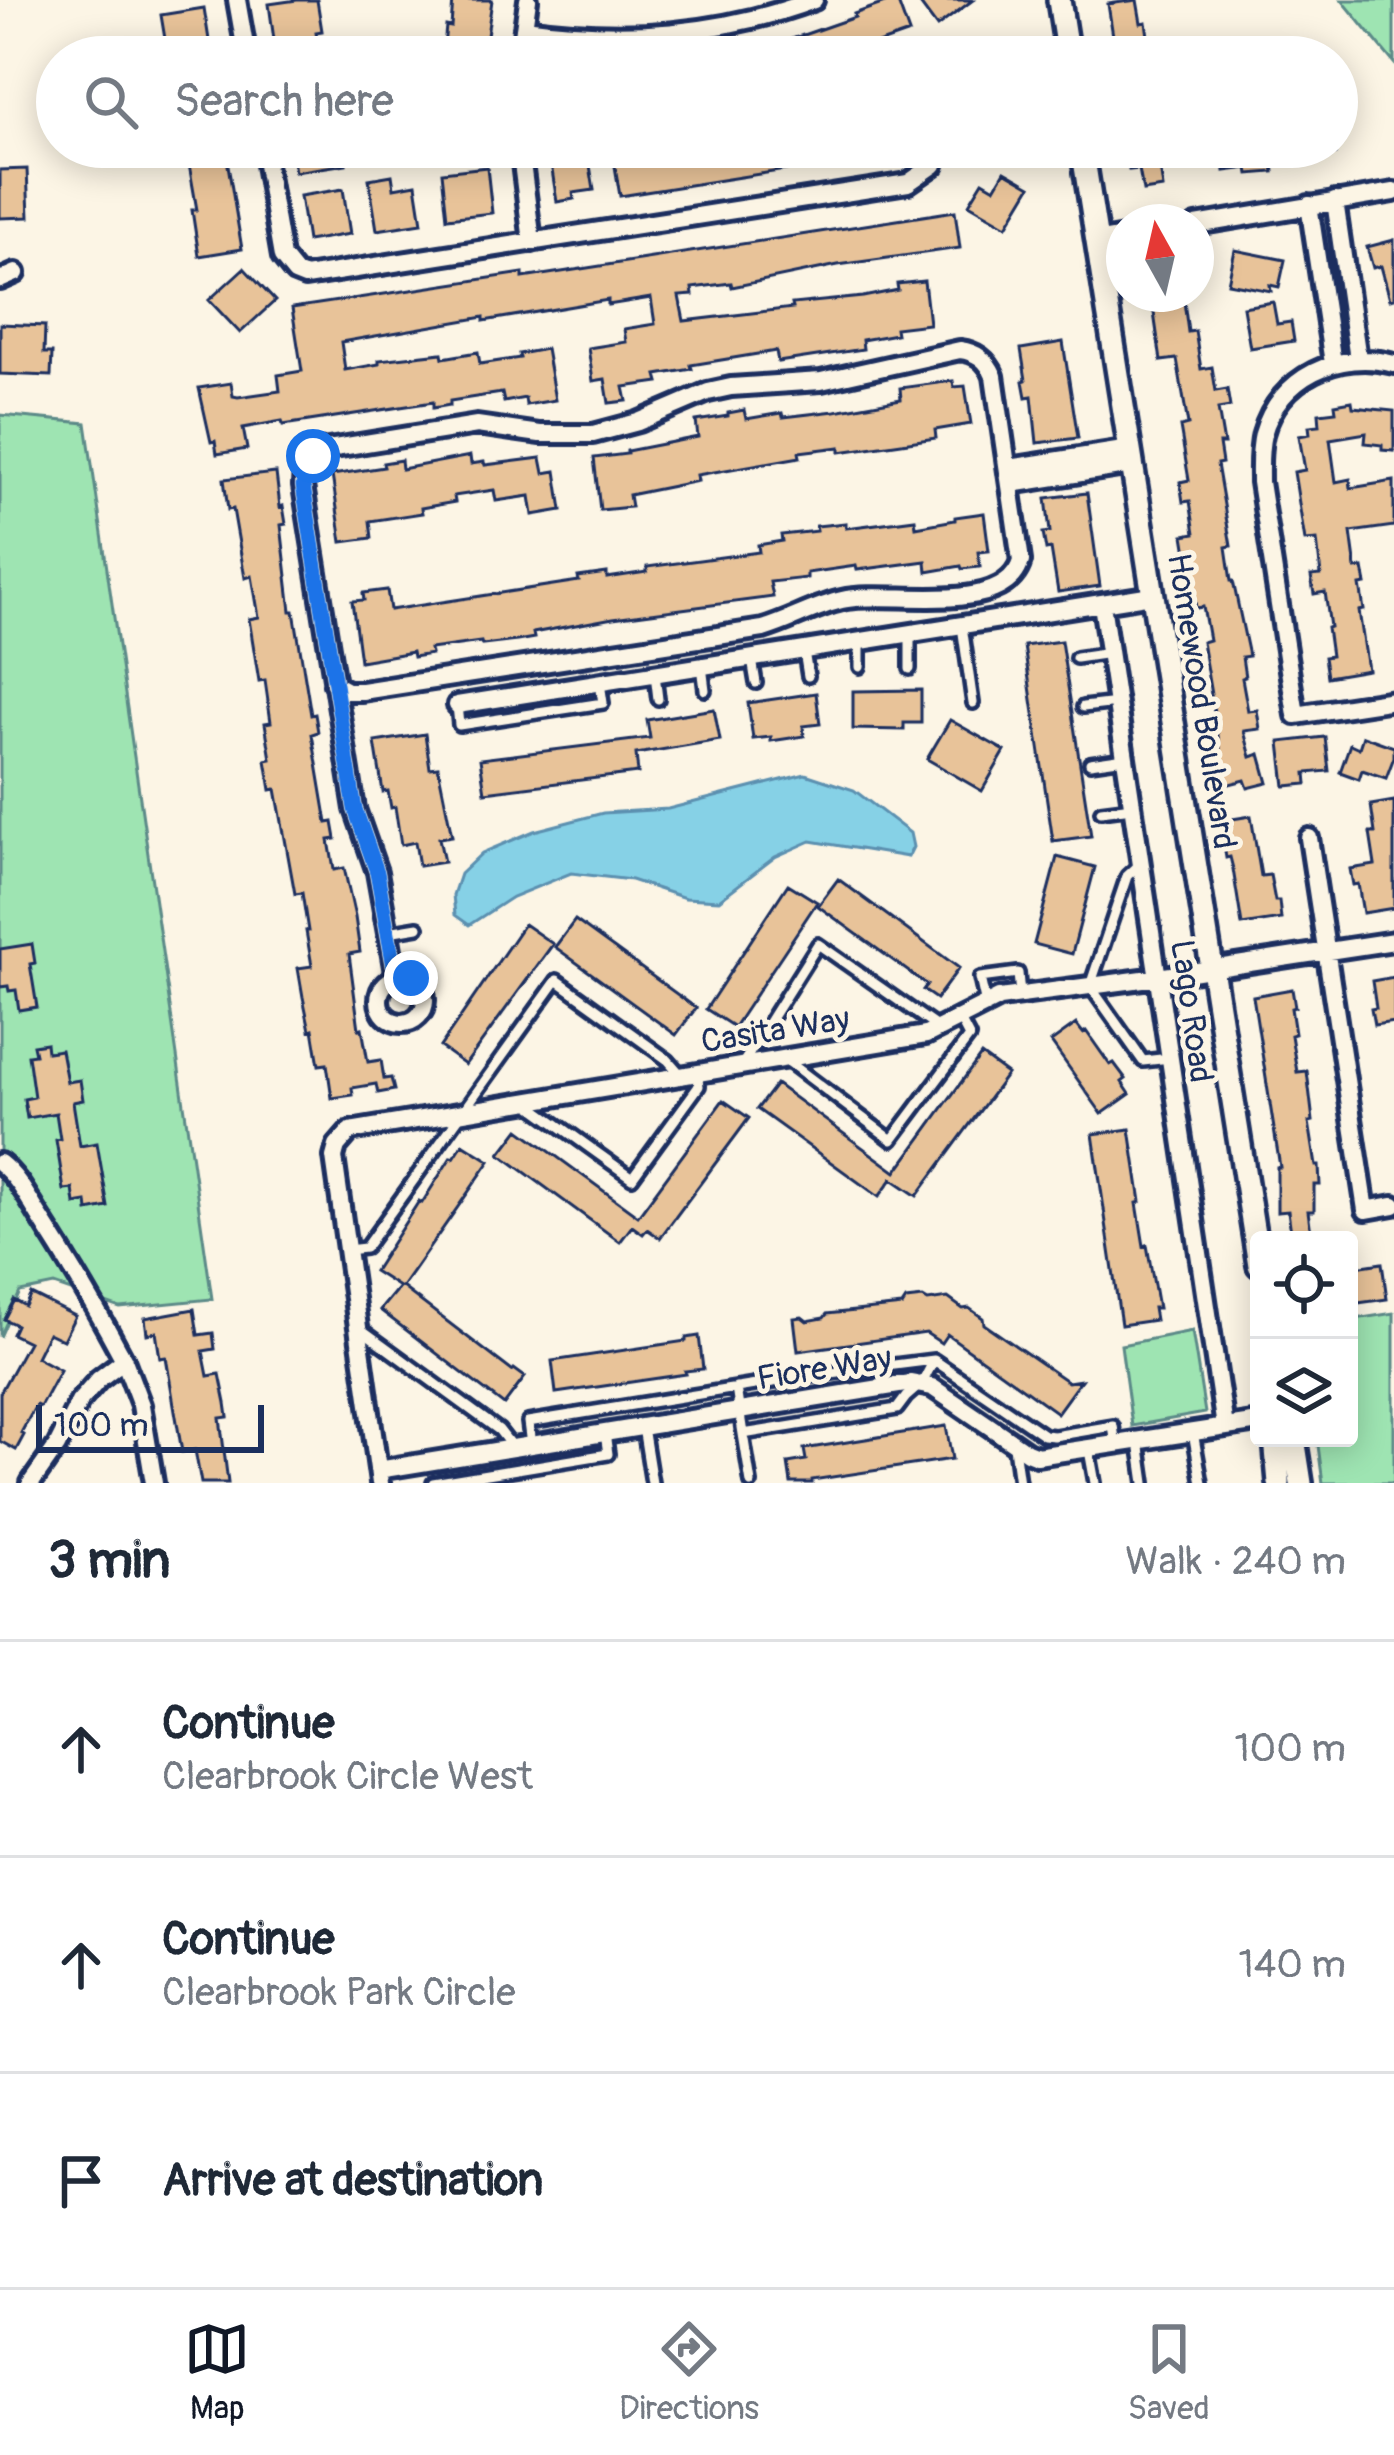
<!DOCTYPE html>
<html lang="en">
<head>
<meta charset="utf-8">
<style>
  body { margin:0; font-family:Pangolin,sans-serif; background:#f6f6f7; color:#1f2937 }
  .controls { position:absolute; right:36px; bottom:36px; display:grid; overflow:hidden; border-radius:12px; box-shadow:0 6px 30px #0003 }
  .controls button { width:108px; height:108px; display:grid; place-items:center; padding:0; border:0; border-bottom:3px solid #e0e1e3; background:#fff; color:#1f2937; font:60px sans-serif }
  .compass { position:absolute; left:1106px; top:204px; width:108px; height:108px; border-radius:50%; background:#fff; box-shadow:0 6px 30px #0003; rotate:352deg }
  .scale { position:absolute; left:36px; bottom:30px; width:228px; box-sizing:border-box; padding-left:12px; border:6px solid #1b2f5e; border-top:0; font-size:33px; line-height:42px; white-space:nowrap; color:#1b2f5e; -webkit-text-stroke:9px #fcf5e5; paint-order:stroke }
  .stop { position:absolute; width:36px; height:36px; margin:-27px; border:9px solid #1a73e8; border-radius:50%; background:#fff }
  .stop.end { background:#1a73e8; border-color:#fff; box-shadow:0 3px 12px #0008 }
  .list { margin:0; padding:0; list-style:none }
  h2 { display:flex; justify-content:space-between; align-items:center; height:156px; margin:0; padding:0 48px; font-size:51px }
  h2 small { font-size:39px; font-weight:400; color:#747a83 }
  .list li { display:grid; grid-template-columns:78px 1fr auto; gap:36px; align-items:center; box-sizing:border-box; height:216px; padding:0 48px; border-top:3px solid #e0e1e3 }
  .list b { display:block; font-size:45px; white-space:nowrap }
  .list p { margin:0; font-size:39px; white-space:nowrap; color:#747a83 }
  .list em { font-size:39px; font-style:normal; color:#747a83 }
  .icon { flex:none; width:66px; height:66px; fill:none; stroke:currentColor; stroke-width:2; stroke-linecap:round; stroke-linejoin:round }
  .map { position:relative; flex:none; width:1394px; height:1483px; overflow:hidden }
  .search { position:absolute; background:#fff; box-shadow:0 6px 30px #0003; left:36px; right:36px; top:36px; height:132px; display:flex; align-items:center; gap:30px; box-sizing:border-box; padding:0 42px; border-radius:66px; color:#747a83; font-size:45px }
  .sheet { height:804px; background:#fff }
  nav { display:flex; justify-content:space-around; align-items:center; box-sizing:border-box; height:168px; border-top:3px solid #e0e1e3; background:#fff; font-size:33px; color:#747a83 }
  nav a { display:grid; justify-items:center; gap:6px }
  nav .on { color:#111827 }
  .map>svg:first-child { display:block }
  .green { fill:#9ee4b2; stroke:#5c8a88; stroke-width:3 }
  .water { fill:#86d1e6; stroke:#5b90b0; stroke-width:3 }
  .building { fill:#e8c399; stroke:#1b2f5e; stroke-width:3 }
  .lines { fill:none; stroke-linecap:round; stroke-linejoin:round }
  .service-casing { stroke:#1b2f5e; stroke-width:18 }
  .minor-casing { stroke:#1b2f5e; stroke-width:26 }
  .tertiary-casing { stroke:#1b2f5e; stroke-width:30 }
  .service { stroke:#fcf5e5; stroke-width:9 }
  .minor { stroke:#fcf5e5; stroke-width:16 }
  .tertiary { stroke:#fcf5e5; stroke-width:21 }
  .route { stroke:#1a73e8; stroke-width:15 }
  .labels { text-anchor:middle; stroke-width:10; stroke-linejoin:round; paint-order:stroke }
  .street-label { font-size:33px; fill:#1b2f5e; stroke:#fcf5e5 }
</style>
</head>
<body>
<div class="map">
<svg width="1394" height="1483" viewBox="0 0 1394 1483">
  <rect width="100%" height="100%" fill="#fcf5e5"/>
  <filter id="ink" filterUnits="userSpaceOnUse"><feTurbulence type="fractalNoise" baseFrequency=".00833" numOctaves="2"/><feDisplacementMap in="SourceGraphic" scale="24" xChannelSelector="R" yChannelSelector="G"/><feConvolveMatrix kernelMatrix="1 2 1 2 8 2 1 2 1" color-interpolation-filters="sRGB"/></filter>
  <g filter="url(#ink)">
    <!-- green -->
    <path class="green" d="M 1342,0 L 1394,0 L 1394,63 Z
      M 0,415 L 86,423 L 212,1299 L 120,1308 L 54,1285 L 20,1292 L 0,1337 Z
      M 1394,1313 L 1394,1483 L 1323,1483 L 1317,1438 L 1349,1438 L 1349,1320 Z
      M 1192,1331 L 1205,1413 L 1132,1426 L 1121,1345 Z"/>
    <!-- water -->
    <path class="water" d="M 805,774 L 854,790 L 910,833 L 913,847 L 908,857 L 811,841 L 775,857 L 719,900 L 685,898 L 631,880 L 571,873 L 512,897 L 469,925 L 455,915 L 453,895 L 460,874 L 482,853 L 534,831 L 603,813 L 668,809 Z"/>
    <!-- building -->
    <path class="building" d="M 297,0 L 317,0 L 322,31 L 316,32 L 317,41 L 275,47 L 269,4 Z
      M 453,0 L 492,0 L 484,57 L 443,57 L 446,26 L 451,27 Z
      M 893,0 L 897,0 L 909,33 L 849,54 L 850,57 L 740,57 L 739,52 L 786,41 L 855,17 L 854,14 Z
      M 917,0 L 973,0 L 937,27 Z
      M 1137,0 L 1141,23 L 1146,22 L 1149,43 L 1115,49 L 1108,4 Z
      M 204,8 L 211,53 L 168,57 L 161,15 Z
      M 186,147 L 225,147 L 242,249 L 199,256 L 192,210 L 197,210 Z
      M 291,147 L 344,147 L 346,164 L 295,172 Z
      M 573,147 L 587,147 L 594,190 L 573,193 L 574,199 L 557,202 L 549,151 Z
      M 621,147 L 638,147 L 639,154 L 679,147 L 847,147 L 849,160 L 620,196 L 613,154 L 622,153 Z
      M 1146,147 L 1157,147 L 1163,188 L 1143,191 L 1139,169 L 1129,170 L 1126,150 Z
      M 1244,147 L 1336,147 L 1336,154 L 1273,164 L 1274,172 L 1249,174 L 1248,168 L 1225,171 L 1223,149 Z
      M 487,167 L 492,213 L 447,218 L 442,172 Z
      M 27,169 L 29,217 L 0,218 L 0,170 Z
      M 1005,171 L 1031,186 L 1007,226 L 969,204 L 983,181 L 995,188 Z
      M 392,175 L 394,188 L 416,184 L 422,223 L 377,230 L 369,179 Z
      M 343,189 L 350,234 L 307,241 L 300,196 Z
      M 955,211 L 960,248 L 838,265 L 732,287 L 731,283 L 692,288 L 693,295 L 679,296 L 684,321 L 793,308 L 792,304 L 863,297 L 898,290 L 897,284 L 924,281 L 929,324 L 895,328 L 896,334 L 862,340 L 863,349 L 778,362 L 776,351 L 691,365 L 692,369 L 657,375 L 659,382 L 624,387 L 627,401 L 609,403 L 605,379 L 593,381 L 588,348 L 626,342 L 624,329 L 655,324 L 651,298 L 608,305 L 608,300 L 484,321 L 484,317 L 341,342 L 345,370 L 379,364 L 379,360 L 442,353 L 443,358 L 478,352 L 480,364 L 520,358 L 519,354 L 546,349 L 555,400 L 526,405 L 525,398 L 504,402 L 502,393 L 450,401 L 450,405 L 433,408 L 433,402 L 283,425 L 282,421 L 243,428 L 247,449 L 217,454 L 215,441 L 211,442 L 199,388 L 231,383 L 233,396 L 238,397 L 280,391 L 278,375 L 302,371 L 292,308 L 523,273 L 523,278 Z
      M 1394,240 L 1394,298 L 1390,299 L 1381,266 L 1373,268 L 1367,247 Z
      M 1235,250 L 1285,260 L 1279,287 L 1270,285 L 1271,291 L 1228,283 Z
      M 244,268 L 275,301 L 240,333 L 209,300 Z
      M 1144,294 L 1183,294 L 1188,332 L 1195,331 L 1201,369 L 1212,367 L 1216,391 L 1227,389 L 1230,407 L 1218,409 L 1224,444 L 1219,444 L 1222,463 L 1217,464 L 1231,546 L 1226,547 L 1231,581 L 1233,581 L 1249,656 L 1242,657 L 1245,677 L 1242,678 L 1248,711 L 1257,710 L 1260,729 L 1244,731 L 1251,757 L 1260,754 L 1268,783 L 1248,788 L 1245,780 L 1222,786 L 1213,756 L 1221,753 L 1202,642 L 1209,640 L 1203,607 L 1196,608 L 1184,535 L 1195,533 L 1190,501 L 1183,502 L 1180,482 L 1189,480 L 1180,427 L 1188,425 L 1177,359 L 1161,361 L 1153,306 L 1147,307 Z
      M 1273,302 L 1277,324 L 1291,322 L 1294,341 L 1250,348 L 1243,307 Z
      M 0,324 L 45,326 L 44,353 L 52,353 L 51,376 L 0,374 Z
      M 1063,342 L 1078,438 L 1037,443 L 1032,396 L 1026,397 L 1023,381 L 1026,380 L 1021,349 Z
      M 953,381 L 954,387 L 965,386 L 971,424 L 935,430 L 936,438 L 840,452 L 840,447 L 799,452 L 800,457 L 697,475 L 698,481 L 629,495 L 631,507 L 600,510 L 594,458 L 627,454 L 627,451 L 698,437 L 696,421 L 728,416 L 728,413 L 744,410 L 746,419 L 782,413 L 783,417 L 835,411 L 901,399 L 900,388 Z
      M 1352,401 L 1353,407 L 1394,411 L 1394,451 L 1382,450 L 1382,445 L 1365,443 L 1366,433 L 1330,439 L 1336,482 L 1350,479 L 1351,488 L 1394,481 L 1394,526 L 1351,532 L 1356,569 L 1363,568 L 1366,584 L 1360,585 L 1364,610 L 1359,611 L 1368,670 L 1327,677 L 1324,657 L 1331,656 L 1327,628 L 1330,627 L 1325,592 L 1314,594 L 1311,576 L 1321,575 L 1317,540 L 1305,541 L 1294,472 L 1305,470 L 1299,436 L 1310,434 L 1309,426 L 1320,425 L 1319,413 L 1336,411 L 1335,404 Z
      M 470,456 L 471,464 L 484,462 L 485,465 L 541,458 L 544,473 L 556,471 L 562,510 L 533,515 L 530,496 L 496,501 L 494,490 L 454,496 L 455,502 L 421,508 L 422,513 L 370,521 L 372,538 L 342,542 L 332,475 L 384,467 L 383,463 L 401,460 L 402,469 Z
      M 276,473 L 280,507 L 283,506 L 286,524 L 281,525 L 291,611 L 294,611 L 311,715 L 315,714 L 318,732 L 312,734 L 327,823 L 333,822 L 336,839 L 329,840 L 334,870 L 344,868 L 355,917 L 360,952 L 349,954 L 359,1029 L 362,1028 L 368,1062 L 381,1060 L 384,1079 L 391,1078 L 394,1090 L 378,1093 L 376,1084 L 352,1088 L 353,1095 L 332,1098 L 327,1064 L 319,1065 L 313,1029 L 310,1030 L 303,997 L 298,968 L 312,966 L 306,931 L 308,931 L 302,893 L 295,894 L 276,789 L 271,790 L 266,760 L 271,759 L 265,723 L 271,722 L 265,680 L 259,681 L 249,619 L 259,617 L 252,576 L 245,578 L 233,509 L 228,510 L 224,479 Z
      M 1087,493 L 1100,586 L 1058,592 L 1051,549 L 1046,550 L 1043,533 L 1050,532 L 1046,498 Z
      M 984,513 L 989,551 L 978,552 L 980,567 L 962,569 L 961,566 L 927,572 L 926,561 L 857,570 L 856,566 L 807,573 L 807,578 L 770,582 L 773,597 L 613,618 L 533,633 L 534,638 L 517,641 L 482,645 L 481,642 L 430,649 L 431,654 L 413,657 L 412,652 L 360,661 L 352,601 L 364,600 L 363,593 L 387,590 L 390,610 L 579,581 L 578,577 L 607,573 L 607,578 L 647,572 L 647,567 L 759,552 L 758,545 L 782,541 L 781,535 L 817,531 L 816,526 L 846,523 L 846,528 L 915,519 L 916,527 L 955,520 L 955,517 Z
      M 1061,641 L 1091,836 L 1053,841 L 1024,646 Z
      M 921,690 L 921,723 L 904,723 L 904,730 L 853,729 L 853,691 Z
      M 816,693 L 820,724 L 803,726 L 804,736 L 771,741 L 771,737 L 753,739 L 748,703 Z
      M 714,709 L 720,740 L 636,754 L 638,773 L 485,792 L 480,759 L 650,738 L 647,720 Z
      M 950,720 L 1005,751 L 982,791 L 927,759 Z
      M 425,734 L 430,768 L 438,767 L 452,836 L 439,838 L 444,862 L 419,866 L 415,842 L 401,845 L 395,807 L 391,808 L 388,791 L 383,792 L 375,742 Z
      M 1363,736 L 1394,747 L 1394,757 L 1386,778 L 1362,770 L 1359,779 L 1340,772 L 1350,744 L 1359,748 Z
      M 1325,737 L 1329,771 L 1306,773 L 1307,784 L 1285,786 L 1280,742 Z
      M 1394,801 L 1394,908 L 1363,913 L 1358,884 L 1353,885 L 1350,869 L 1375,865 L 1370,833 L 1375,833 L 1371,805 Z
      M 1251,816 L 1261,876 L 1270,875 L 1275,901 L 1279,901 L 1281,919 L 1242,925 L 1233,869 L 1230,857 L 1226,858 L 1220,821 Z
      M 1057,857 L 1095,867 L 1072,954 L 1034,944 Z
      M 838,879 L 959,968 L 936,999 L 923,990 L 927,985 L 818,906 Z
      M 788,884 L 817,902 L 734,1027 L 706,1009 Z
      M 575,920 L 696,1008 L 676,1035 L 555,947 Z
      M 524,924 L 553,944 L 465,1065 L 440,1047 Z
      M 32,944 L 35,963 L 30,964 L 37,1007 L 19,1010 L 16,990 L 9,991 L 8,986 L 0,987 L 0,949 Z
      M 1394,977 L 1394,1022 L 1374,1025 L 1371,1009 L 1376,1008 L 1372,981 Z
      M 1292,989 L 1295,1007 L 1291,1008 L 1295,1034 L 1291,1035 L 1297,1072 L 1307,1071 L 1313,1121 L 1309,1122 L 1316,1166 L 1319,1166 L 1320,1185 L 1314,1185 L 1314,1211 L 1308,1211 L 1312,1240 L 1292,1240 L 1288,1211 L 1277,1212 L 1277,1167 L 1280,1167 L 1253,996 Z
      M 1076,1024 L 1083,1033 L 1086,1031 L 1110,1065 L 1114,1063 L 1126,1079 L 1122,1082 L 1130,1094 L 1102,1114 L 1051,1042 Z
      M 46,1043 L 47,1052 L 61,1050 L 67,1082 L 80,1080 L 83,1100 L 73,1102 L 80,1146 L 97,1143 L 108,1207 L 88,1211 L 87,1202 L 75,1204 L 73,1189 L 64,1190 L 56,1140 L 60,1139 L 56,1113 L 27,1118 L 24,1099 L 34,1097 L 28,1055 L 35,1054 L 33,1045 Z
      M 981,1055 L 1007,1074 L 917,1196 L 892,1179 L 879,1197 L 757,1109 L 776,1084 L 896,1172 Z
      M 723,1100 L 749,1118 L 660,1238 L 647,1229 L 643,1234 L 632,1226 L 620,1242 L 500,1154 L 519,1129 L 638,1216 Z
      M 1130,1129 L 1141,1202 L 1137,1203 L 1142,1234 L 1144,1246 L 1147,1245 L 1158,1308 L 1153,1308 L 1155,1320 L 1121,1325 L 1093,1134 Z
      M 463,1144 L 490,1161 L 402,1287 L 512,1371 L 514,1369 L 525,1377 L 504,1405 L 380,1310 L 399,1287 L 374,1271 L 419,1201 L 422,1203 L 451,1157 L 454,1158 Z
      M 1382,1263 L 1387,1299 L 1351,1304 L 1349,1268 Z
      M 31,1294 L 75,1316 L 63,1340 L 48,1333 L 36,1357 L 60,1370 L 40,1407 L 36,1405 L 21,1433 L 24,1435 L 16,1450 L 0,1441 L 0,1393 L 28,1342 L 12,1334 L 16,1325 L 4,1319 L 14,1300 L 25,1306 Z
      M 923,1298 L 928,1301 L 948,1298 L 963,1309 L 969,1308 L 983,1318 L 984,1324 L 1068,1382 L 1081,1380 L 1057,1413 L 947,1334 L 941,1343 L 926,1333 L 798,1351 L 794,1318 L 802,1317 L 807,1321 L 824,1318 L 827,1314 L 902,1306 L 906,1300 Z
      M 194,1309 L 198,1335 L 213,1333 L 215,1349 L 203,1351 L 208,1376 L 220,1374 L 226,1403 L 228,1417 L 220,1418 L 228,1483 L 201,1483 L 195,1450 L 182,1452 L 166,1357 L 160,1358 L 156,1332 L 147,1334 L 145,1318 Z
      M 699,1336 L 703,1369 L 685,1371 L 686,1374 L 556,1393 L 552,1361 L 686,1341 L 686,1338 Z
      M 946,1426 L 952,1459 L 812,1480 L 812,1483 L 791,1483 L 788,1463 L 806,1460 L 804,1449 Z"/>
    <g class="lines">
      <!-- service casing -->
      <g class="service-casing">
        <path id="service" d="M 962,626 L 973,703
          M 804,651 L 808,676
          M 1076,658 L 1110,653
          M 752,659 L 756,683
          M 702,666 L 705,690
          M 860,667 L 860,642
          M 910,669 L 910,634
          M 655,674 L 658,699
          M 457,705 L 459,725 L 603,703 L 600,683
          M 1083,707 L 1117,703
          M 1090,763 L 1125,758
          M 1101,811 L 1132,807
          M 1140,864 L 1127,876 L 1090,986 L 1143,1061 L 1170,1058
          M 388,932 L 418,927
          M 986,1005 L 980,978 L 1018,973 L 1020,995
          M 785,1059 L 892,1140 L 969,1037 L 959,1018
          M 742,1065 L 818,944 L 938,1028
          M 529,1104 L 632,1178 L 699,1086 L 697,1073
          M 347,1250 L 365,1248 L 557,980 L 668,1060 L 681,1075
          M 362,1330 L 499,1430 L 513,1448
          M 736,1388 L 743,1434 L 897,1409 L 906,1397 L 922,1383 L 934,1360
          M 643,1427 L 652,1483
          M 1193,1432 L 1202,1483
          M 743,1434 L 751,1483
          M 1139,1441 L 1145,1483
          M 531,1445 L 528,1422 L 823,1374 L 934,1360 L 1044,1435 L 1054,1436 L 1113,1426 L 1116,1445
          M 1014,1447 L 1019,1483
          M 1089,1450 L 1095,1483
          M 433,1483 L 608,1454 L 605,1433"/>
      </g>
      <!-- minor casing -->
      <g class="minor-casing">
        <path id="minor" d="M 237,0 L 247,57
          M 524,28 C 625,42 719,35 814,0
          M 520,57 L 528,0
          M 263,147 L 282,257 L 295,273 L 305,277 L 908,183 L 934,165
          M 520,147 L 532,242
          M 1335,201 L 1358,359
          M 1309,205 L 1333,363
          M 1196,225 L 1394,192
          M 1096,242 L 1124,237
          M 0,280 L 16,273
          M 1394,364 C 1339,349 1279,377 1263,434 C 1259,450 1260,466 1260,482 L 1296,715 L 1394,700
          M 1009,468 L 1130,449
          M 1011,484 L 1132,465
          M 1102,604 L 1225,1427
          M 334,684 L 347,691 L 362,691 L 763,629 C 790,621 815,606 842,600 C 888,589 1005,618 1021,561 L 994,376 C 987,360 977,352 960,350 L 821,381 L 731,387 L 708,392 L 638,422 L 593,434 L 540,434 L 477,425 L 322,450 C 308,459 303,469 303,486 L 355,809 L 377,872 L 396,978
          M 457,705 L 1152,595
          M 1309,838 L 1366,1210 L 1394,1205
          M379 1000a23 23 0 1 1 46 0a23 23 0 1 1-46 0Z
          M 0,1163 C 18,1177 28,1198 40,1217 C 70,1264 98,1311 124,1360
          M 378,1470 L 911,1383 L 932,1387 L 1027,1452 L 1037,1456 L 1259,1422
          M 31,1483 L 57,1446 L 79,1402 L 99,1379 L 124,1360 L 141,1405 L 154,1483
          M 380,1483 L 334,1157 L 337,1146 L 350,1131 L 926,1035 L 999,998 L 1158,977 L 1394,941"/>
      </g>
      <!-- tertiary casing -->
      <g class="tertiary-casing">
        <path id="tertiary" d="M 1059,0 L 1068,57
          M 1082,147 L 1259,1265
          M 1275,1438 L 1279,1483
          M 1294,1438 L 1301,1483"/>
      </g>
      <!-- service -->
      <use href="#service" class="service"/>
      <!-- minor -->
      <use href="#minor" class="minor"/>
      <!-- tertiary -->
      <use href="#tertiary" class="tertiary"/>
    </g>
  </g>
  <g class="lines" filter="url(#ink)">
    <!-- route -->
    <path class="route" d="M 313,456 L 307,464 L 303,486 L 355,809 L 377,872 L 396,978 L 411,978"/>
  </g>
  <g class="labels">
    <!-- street labels -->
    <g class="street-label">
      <text transform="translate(1203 701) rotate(81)" y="12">Homewood Boulevard</text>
      <text transform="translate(1193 1011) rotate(82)" y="12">Lago Road</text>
      <text transform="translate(775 1029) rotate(-9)" y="12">Casita Way</text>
      <text transform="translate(824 1367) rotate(-9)" y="12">Fiore Way</text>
    </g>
  </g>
</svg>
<div class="controls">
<button><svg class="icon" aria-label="locate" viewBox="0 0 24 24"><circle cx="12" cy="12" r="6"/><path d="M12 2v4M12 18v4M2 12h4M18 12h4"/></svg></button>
<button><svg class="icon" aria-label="layers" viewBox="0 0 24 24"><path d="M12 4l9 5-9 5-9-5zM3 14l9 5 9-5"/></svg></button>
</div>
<svg class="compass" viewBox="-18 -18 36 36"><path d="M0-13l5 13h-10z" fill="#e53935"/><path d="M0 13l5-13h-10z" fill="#747a83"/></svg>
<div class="scale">100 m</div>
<div class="stop" style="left:313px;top:456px"></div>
<div class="stop end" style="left:411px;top:978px"></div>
<div class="search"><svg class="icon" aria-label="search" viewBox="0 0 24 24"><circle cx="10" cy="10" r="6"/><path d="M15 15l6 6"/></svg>Search here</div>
</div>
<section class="sheet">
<h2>3 min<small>Walk · 240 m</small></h2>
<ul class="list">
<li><svg class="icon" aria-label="ahead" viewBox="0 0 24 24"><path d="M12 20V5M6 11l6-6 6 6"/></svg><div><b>Continue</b><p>Clearbrook Circle West</p></div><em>100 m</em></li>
<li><svg class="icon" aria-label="ahead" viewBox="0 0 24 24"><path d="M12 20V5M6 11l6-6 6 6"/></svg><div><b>Continue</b><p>Clearbrook Park Circle</p></div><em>140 m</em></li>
<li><svg class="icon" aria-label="arrive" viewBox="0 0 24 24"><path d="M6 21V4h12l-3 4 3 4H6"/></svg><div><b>Arrive at destination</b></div></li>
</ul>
</section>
<nav>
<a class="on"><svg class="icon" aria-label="map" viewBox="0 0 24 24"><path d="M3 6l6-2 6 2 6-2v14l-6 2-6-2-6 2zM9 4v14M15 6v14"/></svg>Map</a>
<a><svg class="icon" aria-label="directions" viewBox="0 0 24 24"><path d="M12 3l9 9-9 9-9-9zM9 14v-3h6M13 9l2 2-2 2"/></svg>Directions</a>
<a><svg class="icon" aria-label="saved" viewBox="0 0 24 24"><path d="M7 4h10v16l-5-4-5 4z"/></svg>Saved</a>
</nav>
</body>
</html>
